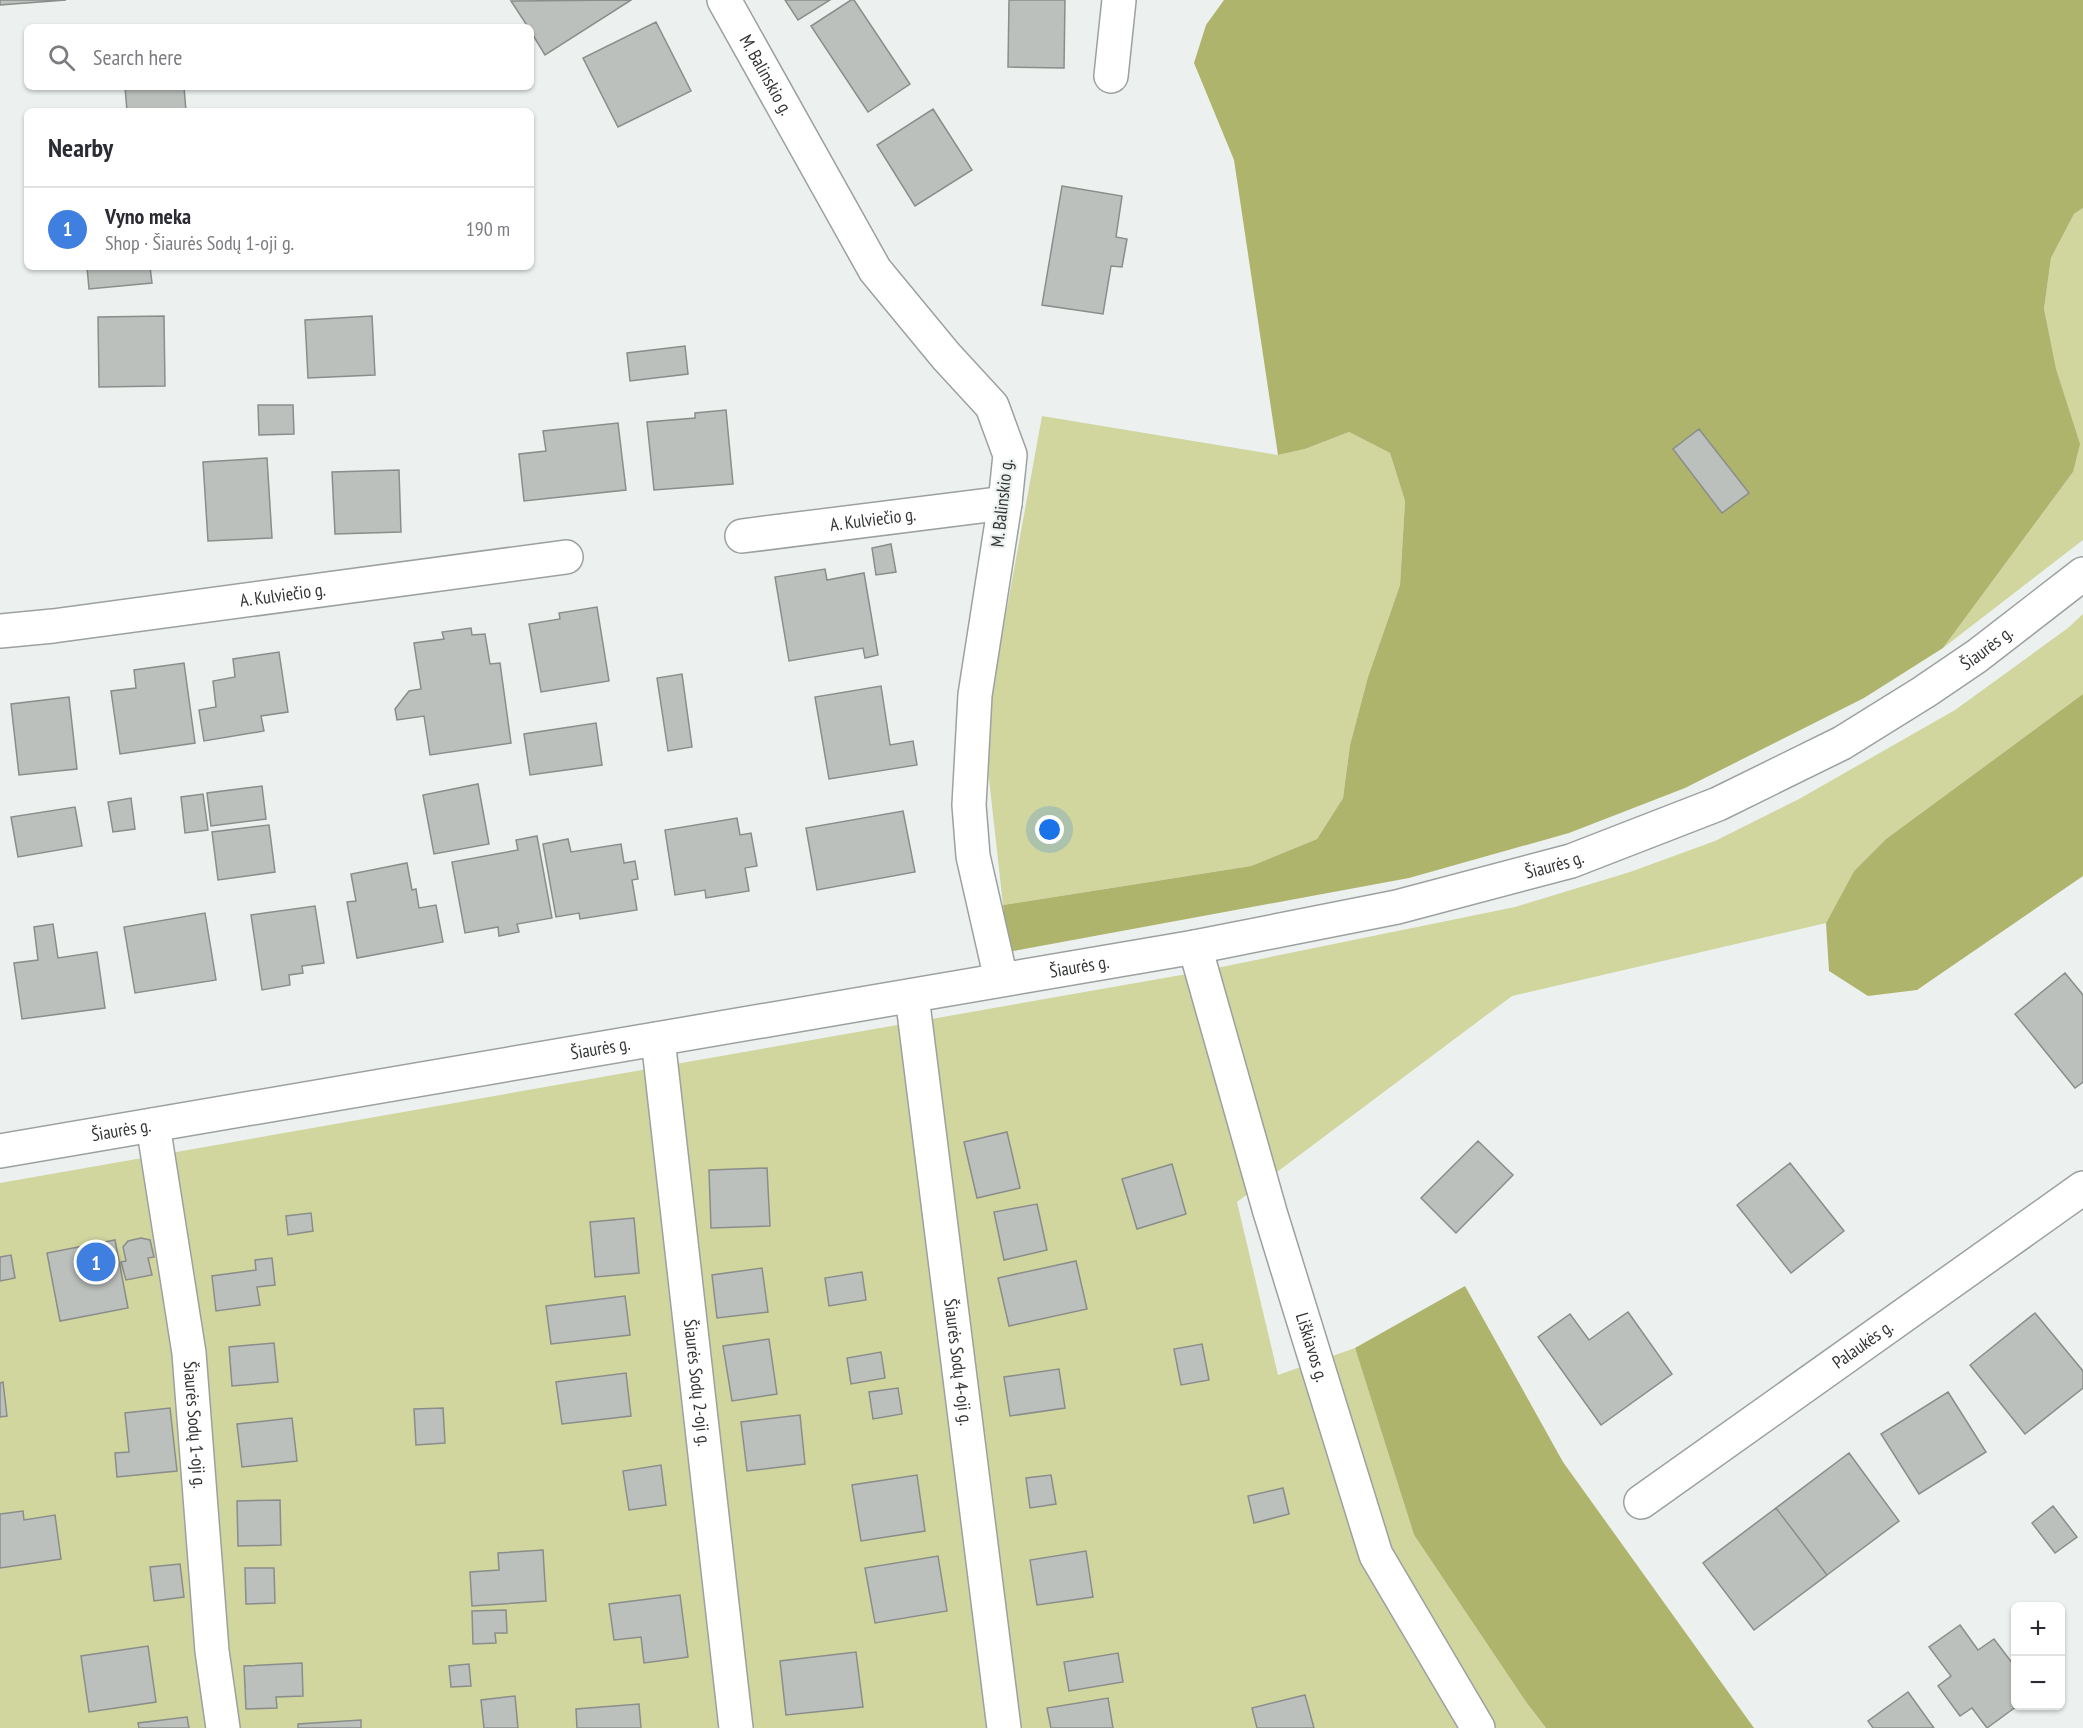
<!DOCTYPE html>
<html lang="en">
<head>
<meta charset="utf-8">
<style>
  body { margin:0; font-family:"PT Sans Narrow",sans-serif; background:#f7f7f7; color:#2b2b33 }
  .controls { position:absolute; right:18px; bottom:18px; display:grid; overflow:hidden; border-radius:9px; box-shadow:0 2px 4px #0004 }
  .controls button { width:54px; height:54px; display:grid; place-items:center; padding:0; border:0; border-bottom:2px solid #e1e1e2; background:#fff; color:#2b2b33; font:30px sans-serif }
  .you { position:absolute; left:1050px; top:830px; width:21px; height:21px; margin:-15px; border:4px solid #fff; border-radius:50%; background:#1a73e8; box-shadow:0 0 0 9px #1a73e833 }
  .badge { display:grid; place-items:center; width:39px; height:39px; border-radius:50%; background:#b52348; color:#fff; font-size:20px; font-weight:700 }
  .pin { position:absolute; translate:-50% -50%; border:3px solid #fff; box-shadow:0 2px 6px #0006 }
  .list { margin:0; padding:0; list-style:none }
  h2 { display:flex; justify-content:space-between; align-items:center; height:78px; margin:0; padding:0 24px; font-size:26px }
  h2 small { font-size:20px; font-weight:400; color:#7c7c81 }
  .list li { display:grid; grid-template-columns:39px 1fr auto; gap:18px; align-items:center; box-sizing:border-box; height:84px; padding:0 24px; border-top:2px solid #e1e1e2 }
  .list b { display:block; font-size:22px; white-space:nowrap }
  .list p { margin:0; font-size:20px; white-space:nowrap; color:#7c7c81 }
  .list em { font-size:20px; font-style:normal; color:#7c7c81 }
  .icon { flex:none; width:33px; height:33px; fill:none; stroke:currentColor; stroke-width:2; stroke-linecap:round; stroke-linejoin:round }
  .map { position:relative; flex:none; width:2083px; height:1728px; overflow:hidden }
  .search { position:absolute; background:#fff; box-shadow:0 2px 4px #0004; left:24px; top:24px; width:510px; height:66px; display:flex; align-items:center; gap:15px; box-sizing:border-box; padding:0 21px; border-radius:9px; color:#7c7c81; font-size:22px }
  .panel { position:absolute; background:#fff; box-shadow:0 2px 4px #0004; left:24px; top:108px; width:510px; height:162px; border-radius:9px }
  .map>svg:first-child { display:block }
  .green { fill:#d1d69e }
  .forest { fill:#afb46c }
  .building { fill:#bcc0bc; stroke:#8a8d8a; stroke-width:1.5 }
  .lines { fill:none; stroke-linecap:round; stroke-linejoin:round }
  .minor-casing { stroke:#9ca1a0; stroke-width:36 }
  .major-casing { stroke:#9ca1a0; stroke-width:36 }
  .minor { stroke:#fff; stroke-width:33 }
  .major { stroke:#fff; stroke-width:33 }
  .labels { text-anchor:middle; stroke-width:4.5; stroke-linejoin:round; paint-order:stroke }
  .street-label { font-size:18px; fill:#333535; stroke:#ecf1f0 }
</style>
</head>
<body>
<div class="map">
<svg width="2083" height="1728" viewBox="0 0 2083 1728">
  <rect width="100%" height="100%" fill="#ecf1f0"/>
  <!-- green -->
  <path class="green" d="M 2083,208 L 2083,540 L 1943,648 L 2073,472 L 2044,309 L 2051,258 L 2074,214 Z
    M 1042,416 L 1278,455 L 1305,449 L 1349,432 L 1390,453 L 1405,501 L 1400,585 L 1368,677 L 1350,745 L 1343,798 L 1317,839 L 1251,866 L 1003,905 L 984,734 Z
    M 2083,614 L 2083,694 L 1886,839 L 1854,871 L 1826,923 L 1512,996 L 1237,1202 L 1278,1375 L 1355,1348 L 1414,1535 L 1526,1702 L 1546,1728 L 0,1728 L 0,1183 L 1187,974 L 1515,907 L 1630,872 L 1715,841 L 1799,799 L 1955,710 L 2068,628 Z"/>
  <!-- forest -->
  <path class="forest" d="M 1224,0 L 2083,0 L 2083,208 L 2074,214 L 2051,258 L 2044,309 L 2056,369 L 2080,444 L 2073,472 L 1943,648 L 1864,698 L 1685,788 L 1569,833 L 1409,878 L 1008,952 L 1003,905 L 1251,866 L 1317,839 L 1343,798 L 1350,745 L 1368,677 L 1400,585 L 1405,501 L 1390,453 L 1349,432 L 1305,449 L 1278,455 L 1234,160 L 1194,63 L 1206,25 Z
    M 2083,694 L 2083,876 L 1917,990 L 1868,996 L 1829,971 L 1826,923 L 1854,871 L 1886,839 Z
    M 1465,1286 L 1563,1462 L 1754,1728 L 1546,1728 L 1526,1702 L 1414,1535 L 1355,1348 Z"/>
  <!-- building -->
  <path class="building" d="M 0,0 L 66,0 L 0,5 Z
    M 631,0 L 545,55 L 531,32 L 531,27 L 528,27 L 511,1 Z
    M 785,0 L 830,0 L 798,20 Z
    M 851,0 L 854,0 L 910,84 L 868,112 L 811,26 Z
    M 1009,0 L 1065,0 L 1064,68 L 1008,67 Z
    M 656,22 L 691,91 L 618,127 L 583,58 Z
    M 125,87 L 184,87 L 186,111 L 127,111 Z
    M 933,109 L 972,170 L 915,206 L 877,145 Z
    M 1062,186 L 1122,196 L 1116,237 L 1127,239 L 1122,267 L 1111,266 L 1103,314 L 1042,305 Z
    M 87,267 L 150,267 L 152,283 L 89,289 Z
    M 164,316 L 165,386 L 99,387 L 98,317 Z
    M 372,316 L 375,375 L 308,378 L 305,320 Z
    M 685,346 L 688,374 L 630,381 L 627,353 Z
    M 258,405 L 293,405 L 294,434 L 259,435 Z
    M 726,410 L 733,484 L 654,490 L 647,422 L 695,418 L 695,413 Z
    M 618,423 L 626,490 L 524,501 L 519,454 L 546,451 L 543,431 Z
    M 1699,429 L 1749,493 L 1722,513 L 1673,449 Z
    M 267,458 L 272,538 L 208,541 L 203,462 Z
    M 399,470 L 401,532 L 335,534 L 332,472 Z
    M 891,544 L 896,572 L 876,575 L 872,548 Z
    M 825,569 L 827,580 L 864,573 L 878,655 L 865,658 L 863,648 L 789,661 L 775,577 Z
    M 597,607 L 609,681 L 541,692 L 529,624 L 560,619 L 559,613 Z
    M 471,628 L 472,635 L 485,634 L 490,664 L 500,663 L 511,743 L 430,755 L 424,716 L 397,720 L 395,709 L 409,691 L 421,689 L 414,643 L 444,639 L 442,632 Z
    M 279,652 L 288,712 L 261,716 L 264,731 L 204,741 L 199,710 L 216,707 L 213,681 L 235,677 L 233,659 Z
    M 184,663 L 195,743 L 120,754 L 111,691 L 136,688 L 134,670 Z
    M 682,674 L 692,747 L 668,751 L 657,678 Z
    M 881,686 L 890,745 L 913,741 L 917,765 L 829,779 L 815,697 Z
    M 69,697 L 77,769 L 19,775 L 11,704 Z
    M 596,723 L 602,765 L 530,775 L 524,734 Z
    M 478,784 L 489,844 L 434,854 L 423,795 Z
    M 262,786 L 266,819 L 211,826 L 207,793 Z
    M 203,794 L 208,830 L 185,833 L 181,797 Z
    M 131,798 L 135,829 L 113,832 L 108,802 Z
    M 75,807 L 82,846 L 18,857 L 11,817 Z
    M 903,811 L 915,872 L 817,890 L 806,828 Z
    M 737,818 L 740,835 L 751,833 L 757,866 L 745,868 L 749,891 L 706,898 L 705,890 L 675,895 L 665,830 Z
    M 269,825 L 275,872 L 218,880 L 212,832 Z
    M 537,836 L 552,918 L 517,924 L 519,932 L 499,936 L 498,927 L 465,933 L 452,862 L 518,850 L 516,840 Z
    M 568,839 L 571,852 L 621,844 L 624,863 L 635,861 L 638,879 L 632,880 L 637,910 L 580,919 L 579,913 L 556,917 L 543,844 Z
    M 407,863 L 412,890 L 416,889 L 419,908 L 436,905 L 443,942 L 357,958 L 347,902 L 356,901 L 351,874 Z
    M 315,906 L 324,963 L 302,966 L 303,973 L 289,975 L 290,985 L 262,990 L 251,915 Z
    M 205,913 L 216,980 L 135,993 L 124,927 Z
    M 53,924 L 58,958 L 97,952 L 105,1008 L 22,1019 L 14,963 L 38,960 L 34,927 Z
    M 2065,973 L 2083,995 L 2083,1082 L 2075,1088 L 2015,1014 Z
    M 1007,1132 L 1020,1188 L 977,1198 L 964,1142 Z
    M 1478,1141 L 1513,1175 L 1456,1233 L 1421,1198 Z
    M 1790,1163 L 1844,1231 L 1791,1273 L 1737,1205 Z
    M 1172,1164 L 1186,1214 L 1137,1229 L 1122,1179 Z
    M 767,1168 L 770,1226 L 711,1228 L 709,1170 Z
    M 1037,1204 L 1047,1250 L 1004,1260 L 994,1212 Z
    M 311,1213 L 313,1231 L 288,1235 L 286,1216 Z
    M 634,1218 L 639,1273 L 595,1277 L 590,1222 Z
    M 141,1238 L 150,1240 L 154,1257 L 148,1258 L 152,1275 L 126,1280 L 121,1262 L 126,1261 L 123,1247 L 128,1241 Z
    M 115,1240 L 128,1308 L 60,1321 L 47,1253 Z
    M 11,1255 L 15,1278 L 0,1281 L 0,1257 Z
    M 272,1258 L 275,1285 L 257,1287 L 260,1305 L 216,1311 L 212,1276 L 256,1270 L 255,1260 Z
    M 1076,1261 L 1087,1309 L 1009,1326 L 998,1278 Z
    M 762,1268 L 768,1312 L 717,1318 L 712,1275 Z
    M 862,1272 L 866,1300 L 829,1306 L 825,1278 Z
    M 625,1296 L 630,1335 L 551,1344 L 546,1306 Z
    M 1628,1312 L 1672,1374 L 1601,1425 L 1538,1337 L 1570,1314 L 1589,1340 Z
    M 2035,1313 L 2083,1371 L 2083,1388 L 2025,1434 L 1970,1365 Z
    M 769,1339 L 777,1394 L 732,1401 L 723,1346 Z
    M 274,1343 L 278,1382 L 232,1386 L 229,1347 Z
    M 1202,1344 L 1209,1380 L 1181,1385 L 1174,1349 Z
    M 881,1352 L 885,1378 L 851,1384 L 847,1358 Z
    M 1059,1369 L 1065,1408 L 1010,1416 L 1004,1377 Z
    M 626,1373 L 631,1416 L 562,1424 L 556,1382 Z
    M 3,1382 L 7,1416 L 0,1417 L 0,1383 Z
    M 898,1388 L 902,1414 L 873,1419 L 869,1392 Z
    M 1948,1392 L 1986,1452 L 1919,1494 L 1881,1434 Z
    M 170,1408 L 177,1471 L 117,1477 L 115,1453 L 129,1452 L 125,1413 Z
    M 443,1408 L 445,1443 L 416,1445 L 414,1409 Z
    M 800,1415 L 805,1464 L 747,1471 L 741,1422 Z
    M 292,1418 L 297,1461 L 242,1467 L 237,1424 Z
    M 1849,1453 L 1899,1521 L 1827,1575 L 1776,1508 Z
    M 661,1465 L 666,1505 L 629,1510 L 623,1471 Z
    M 917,1475 L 925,1531 L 861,1541 L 852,1485 Z
    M 1051,1475 L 1056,1504 L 1030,1508 L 1026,1478 Z
    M 1283,1488 L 1289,1514 L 1254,1523 L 1248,1496 Z
    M 280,1500 L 281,1545 L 238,1546 L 237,1501 Z
    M 2053,1506 L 2077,1537 L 2055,1553 L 2032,1523 Z
    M 1776,1508 L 1827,1575 L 1754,1630 L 1703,1563 Z
    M 23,1511 L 24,1520 L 55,1515 L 61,1559 L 0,1568 L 0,1514 Z
    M 543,1550 L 546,1601 L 472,1606 L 470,1572 L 499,1570 L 498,1553 Z
    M 1086,1551 L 1093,1597 L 1037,1605 L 1030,1560 Z
    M 938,1556 L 947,1611 L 875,1623 L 865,1568 Z
    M 180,1564 L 184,1597 L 154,1601 L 150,1567 Z
    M 245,1568 L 274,1568 L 275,1603 L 246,1604 Z
    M 680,1595 L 688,1657 L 644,1663 L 641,1637 L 614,1640 L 609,1604 Z
    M 506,1610 L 507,1633 L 495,1633 L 496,1643 L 473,1644 L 472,1611 Z
    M 1960,1625 L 1978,1650 L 1994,1639 L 2016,1668 L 2016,1706 L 2017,1706 L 1987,1728 L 1972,1708 L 1960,1716 L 1938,1686 L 1951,1676 L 1929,1647 Z
    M 148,1646 L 156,1702 L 89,1712 L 81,1656 Z
    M 856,1652 L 863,1707 L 786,1715 L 780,1661 Z
    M 1118,1653 L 1123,1682 L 1069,1691 L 1064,1662 Z
    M 302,1663 L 303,1696 L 276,1697 L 277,1708 L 246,1709 L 244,1666 Z
    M 469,1664 L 471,1686 L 451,1687 L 449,1666 Z
    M 1908,1692 L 1934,1728 L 1873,1728 L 1868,1721 Z
    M 1305,1695 L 1314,1728 L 1257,1728 L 1252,1708 Z
    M 515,1696 L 518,1728 L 484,1728 L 481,1700 Z
    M 1108,1698 L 1113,1728 L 1051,1728 L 1047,1708 Z
    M 639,1704 L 641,1728 L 577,1728 L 576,1709 Z
    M 187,1717 L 189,1728 L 139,1728 L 138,1723 Z
    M 361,1720 L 361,1728 L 298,1728 L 298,1724 Z"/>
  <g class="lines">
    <!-- minor casing -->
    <g class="minor-casing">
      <g id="minor">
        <path id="s1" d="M 724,0 L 875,270 L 946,356 L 992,406 L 1010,455 L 1005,503 L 975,695 L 969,805 L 973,856 L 1001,979"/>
        <path d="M 1111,76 L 1119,0"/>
        <path id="s2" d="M 742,536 L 1005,503"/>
        <path id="s3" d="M 0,631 L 53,626 L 566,557"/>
        <path id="s4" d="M 1195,947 L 1270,1212 L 1376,1555 L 1478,1728"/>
        <path id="s5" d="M 912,996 L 1004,1728"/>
        <path id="s6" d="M 658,1039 L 736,1728"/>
        <path id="s7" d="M 153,1125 L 189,1353 L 212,1651 L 223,1728"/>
        <path id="s8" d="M 1641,1502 L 2083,1188"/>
      </g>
    </g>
    <!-- major casing -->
    <g class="major-casing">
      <g id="major">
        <path id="s9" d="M 0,1151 L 1195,947 L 1397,907 L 1571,861 L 1718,804 L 1842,743 L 1924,692 L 1977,656 L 2083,574"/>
      </g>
    </g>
    <!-- minor -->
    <use href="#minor" class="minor"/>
    <!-- major -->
    <use href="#major" class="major"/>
  </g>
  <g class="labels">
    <!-- street labels -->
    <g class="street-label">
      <text dy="6" stroke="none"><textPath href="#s1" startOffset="86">M. Balinskio g.</textPath></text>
      <text transform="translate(1002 503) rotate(-84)" y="6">M. Balinskio g.</text>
      <text dy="6" stroke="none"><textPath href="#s2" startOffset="132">A. Kulviečio g.</textPath></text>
      <text dy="6" stroke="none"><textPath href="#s3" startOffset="285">A. Kulviečio g.</textPath></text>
      <text dy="6" stroke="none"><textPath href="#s9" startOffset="2067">Šiaurės g.</textPath></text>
      <text dy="6" stroke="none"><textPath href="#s9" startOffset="1581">Šiaurės g.</textPath></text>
      <text dy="6" stroke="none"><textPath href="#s9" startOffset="1095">Šiaurės g.</textPath></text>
      <text dy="6" stroke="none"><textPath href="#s9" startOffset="609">Šiaurės g.</textPath></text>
      <text dy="6" stroke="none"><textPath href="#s9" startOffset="123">Šiaurės g.</textPath></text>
      <text dy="6" stroke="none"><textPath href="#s8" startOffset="272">Palaukės g.</textPath></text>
      <text dy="6" stroke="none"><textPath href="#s4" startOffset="417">Liškiavos g.</textPath></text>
      <text dy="6" stroke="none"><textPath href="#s5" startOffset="369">Šiaurės Sodų 4-oji g.</textPath></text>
      <text dy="6" stroke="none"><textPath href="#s6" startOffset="346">Šiaurės Sodų 2-oji g.</textPath></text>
      <text dy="6" stroke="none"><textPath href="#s7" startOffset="303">Šiaurės Sodų 1-oji g.</textPath></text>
    </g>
  </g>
</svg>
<div class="controls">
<button>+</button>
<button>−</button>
</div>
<div class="you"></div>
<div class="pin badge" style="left:96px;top:1262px;background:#3f7fe0">1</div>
<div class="search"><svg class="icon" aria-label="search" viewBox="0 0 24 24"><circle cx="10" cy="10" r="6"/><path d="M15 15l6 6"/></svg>Search here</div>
<section class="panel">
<h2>Nearby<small></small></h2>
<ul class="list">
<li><span class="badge" style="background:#3f7fe0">1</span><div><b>Vyno meka</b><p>Shop · Šiaurės Sodų 1-oji g.</p></div><em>190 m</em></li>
</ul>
</section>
</div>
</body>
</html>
